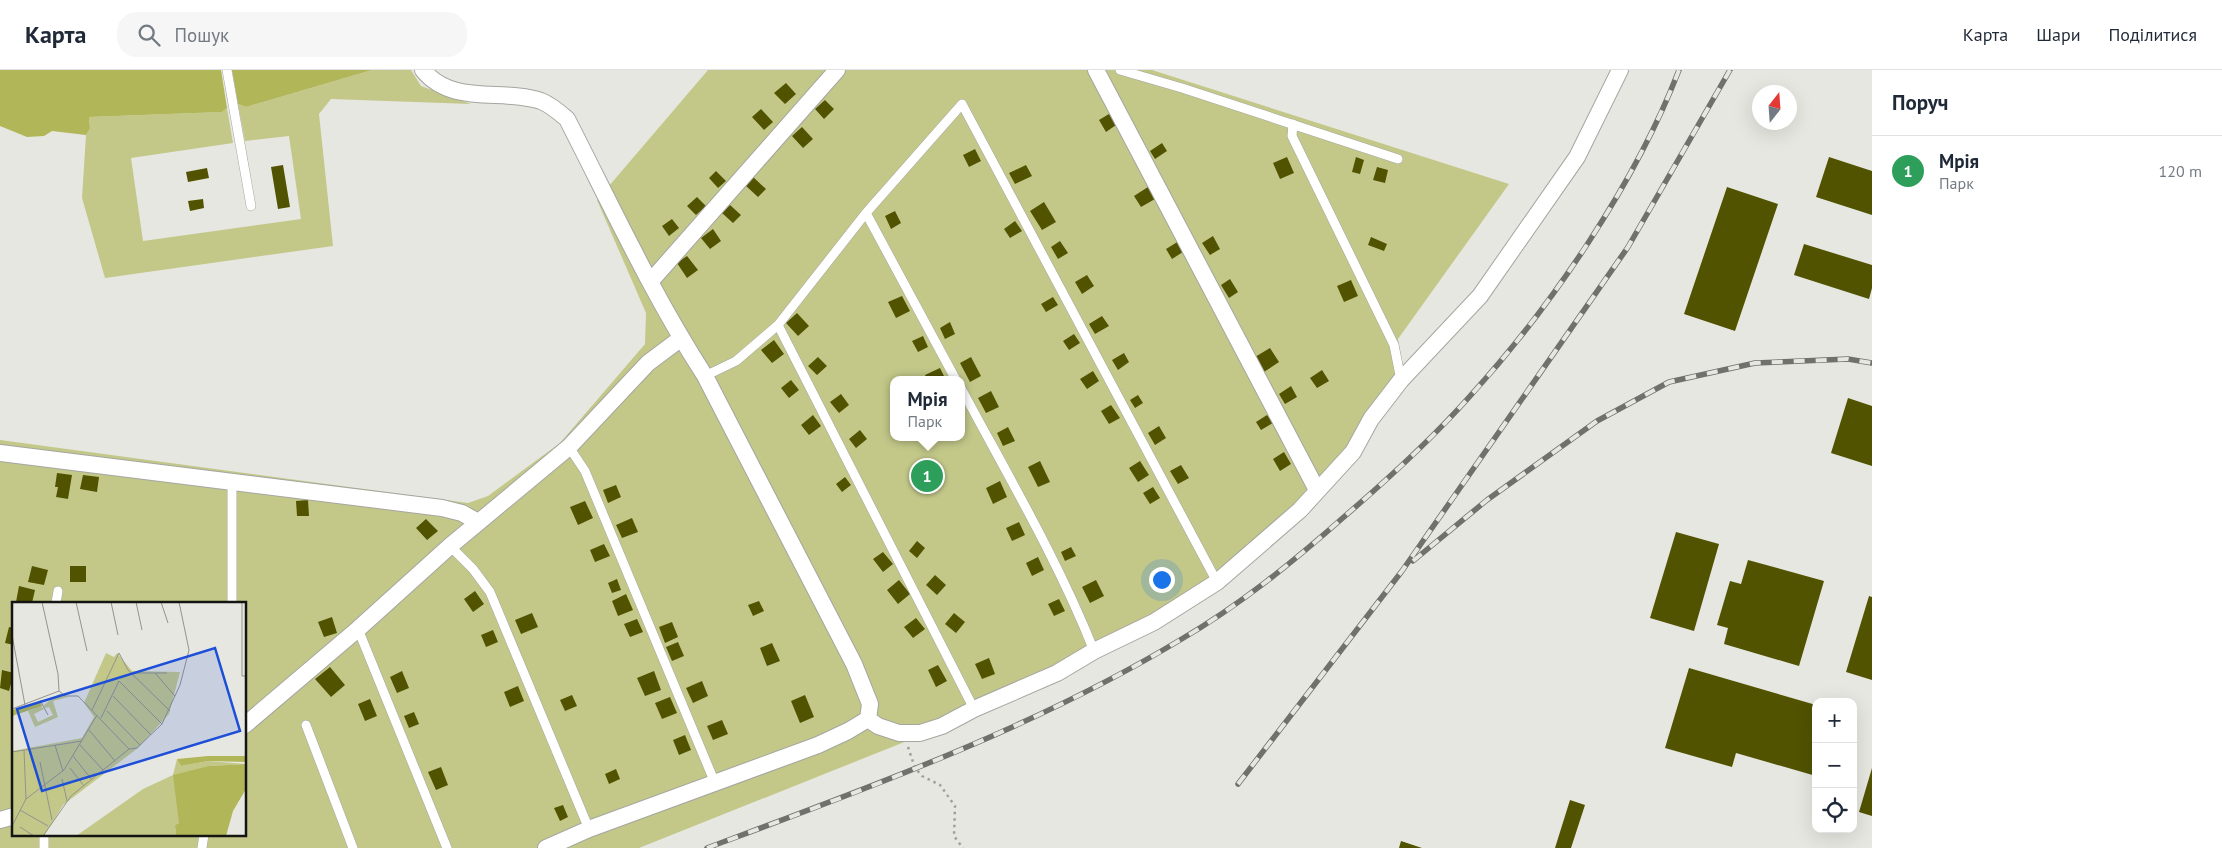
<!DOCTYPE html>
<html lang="uk">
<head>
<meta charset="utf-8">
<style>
  body { margin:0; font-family:"PT Sans",sans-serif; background:#f6f6f7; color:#1f2937 }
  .controls { position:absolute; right:15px; bottom:15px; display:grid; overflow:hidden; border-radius:10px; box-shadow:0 5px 20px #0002 }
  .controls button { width:45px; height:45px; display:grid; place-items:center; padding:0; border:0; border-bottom:1px solid #e0e1e3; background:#fff; color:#1f2937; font:25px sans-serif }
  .compass { position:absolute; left:1752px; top:15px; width:45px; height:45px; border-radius:50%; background:#fff; box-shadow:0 5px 20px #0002; rotate:17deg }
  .you { position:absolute; left:1161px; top:509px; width:18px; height:18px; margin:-12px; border:4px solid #fff; border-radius:50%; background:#1a73e8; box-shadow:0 0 0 8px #1a73e833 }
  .badge { display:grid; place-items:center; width:32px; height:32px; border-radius:50%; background:#2964d1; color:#fff; font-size:16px; font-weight:700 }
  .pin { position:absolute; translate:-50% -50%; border:2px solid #fff; box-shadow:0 1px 5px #0006 }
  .popup { position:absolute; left:890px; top:306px; width:75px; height:65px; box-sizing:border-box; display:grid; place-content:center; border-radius:10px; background:#fff; filter:drop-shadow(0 1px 4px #0005); font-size:16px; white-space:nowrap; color:#747a83 }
  .popup b { font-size:19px; color:#1f2937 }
  .popup::after { content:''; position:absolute; left:50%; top:100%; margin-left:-10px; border:10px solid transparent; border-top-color:#fff }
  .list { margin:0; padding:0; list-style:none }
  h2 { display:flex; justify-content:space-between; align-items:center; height:65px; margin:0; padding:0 20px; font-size:21px }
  h2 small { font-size:16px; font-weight:400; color:#747a83 }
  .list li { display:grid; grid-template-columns:32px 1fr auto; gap:15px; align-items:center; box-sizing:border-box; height:70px; padding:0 20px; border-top:1px solid #e0e1e3 }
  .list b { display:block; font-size:19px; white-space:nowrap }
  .list p { margin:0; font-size:16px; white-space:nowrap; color:#747a83 }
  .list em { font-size:16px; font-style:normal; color:#747a83 }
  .icon { flex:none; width:28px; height:28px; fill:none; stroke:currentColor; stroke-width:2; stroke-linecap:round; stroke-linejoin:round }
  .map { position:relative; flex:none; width:1872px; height:778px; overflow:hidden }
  header { display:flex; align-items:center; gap:30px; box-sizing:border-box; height:70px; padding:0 25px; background:#fff; border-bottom:1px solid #e0e1e3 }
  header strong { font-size:24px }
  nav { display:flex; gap:28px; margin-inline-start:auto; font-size:18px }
  .search { width:350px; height:45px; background:#f6f6f7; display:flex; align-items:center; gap:12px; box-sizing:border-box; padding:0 18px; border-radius:20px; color:#747a83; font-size:19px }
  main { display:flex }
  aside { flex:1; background:#fff }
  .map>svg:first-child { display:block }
  .green { fill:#c3c889; fill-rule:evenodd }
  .forest { fill:#b1b658 }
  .building { fill:#515300 }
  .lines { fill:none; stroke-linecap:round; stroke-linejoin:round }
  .lane-casing { stroke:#a5a6a0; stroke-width:10 }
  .street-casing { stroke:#a5a6a0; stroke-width:18 }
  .path { stroke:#a0a09b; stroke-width:2.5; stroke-dasharray:2.5 4; stroke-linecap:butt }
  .lane { stroke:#fff; stroke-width:9 }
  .street { stroke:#fff; stroke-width:16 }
  .rail-casing { stroke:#70716d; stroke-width:5.5 }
  .rail { stroke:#e7e7e1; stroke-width:4; stroke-dasharray:11; stroke-linecap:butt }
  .inset-road { fill:none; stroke:#93938f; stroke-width:1 }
  .view { fill:#1d4ed8; fill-opacity:0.15; stroke:#1d4ed8; stroke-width:2.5 }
  .inset-edge { fill:none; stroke:#141513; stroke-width:2.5 }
</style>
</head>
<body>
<header>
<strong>Карта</strong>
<div class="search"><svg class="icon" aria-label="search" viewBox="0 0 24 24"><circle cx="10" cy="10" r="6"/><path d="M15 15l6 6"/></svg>Пошук</div>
<nav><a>Карта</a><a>Шари</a><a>Поділитися</a></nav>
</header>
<main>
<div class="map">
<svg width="1872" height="778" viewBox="0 0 1872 778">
  <rect width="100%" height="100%" fill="#e7e7e1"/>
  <!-- green -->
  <path class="green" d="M 372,0 L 411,0 L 421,16 L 471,34 L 331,29 L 319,44 L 333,176 L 105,208 L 82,128 L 86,65 L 90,57 L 89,47 L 222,42 L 227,38 L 233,73 L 131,88 L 143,171 L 301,149 L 289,66 L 245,71 L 238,34 L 246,37 Z
    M 708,0 L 1152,0 L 1509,114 L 1398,269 L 1406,313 L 1219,517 L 917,667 L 639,778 L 0,778 L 0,370 L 468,433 L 488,426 L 560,373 L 645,274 L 646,243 L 597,130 ZM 893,310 L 961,310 L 961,367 L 893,367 ZM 14,533 L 245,533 L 245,764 L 14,764 Z"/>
  <!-- forest -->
  <path class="forest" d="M 0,0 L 221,0 L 227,38 L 222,42 L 89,47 L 90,58 L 86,65 L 52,61 L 44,66 L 27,67 L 0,56 Z
    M 232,0 L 372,0 L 246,37 L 238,34 Z"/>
  <!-- building -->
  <path class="building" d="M 786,13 L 796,24 L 785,34 L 774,23 Z
    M 825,30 L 834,39 L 824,49 L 815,39 Z
    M 761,39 L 773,52 L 764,60 L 752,47 Z
    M 1109,44 L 1116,55 L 1106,62 L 1099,50 Z
    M 802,57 L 813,69 L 803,78 L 792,66 Z
    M 1162,73 L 1167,81 L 1155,89 L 1150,81 Z
    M 975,79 L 981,91 L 969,97 L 963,85 Z
    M 1287,87 L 1294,103 L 1280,109 L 1273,93 Z
    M 1356,87 L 1364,90 L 1360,104 L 1352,102 Z
    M 1829,87 L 1872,101 L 1872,145 L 1816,127 Z
    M 283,95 L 290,137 L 278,139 L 271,97 Z
    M 1026,95 L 1032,106 L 1015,114 L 1009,103 Z
    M 1377,97 L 1388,100 L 1385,113 L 1373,110 Z
    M 207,98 L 209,108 L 188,112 L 186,102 Z
    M 716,101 L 726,111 L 718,118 L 709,108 Z
    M 753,107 L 766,119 L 758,127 L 745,115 Z
    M 1148,117 L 1155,129 L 1141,137 L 1134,126 Z
    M 1727,117 L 1778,134 L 1735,261 L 1684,244 Z
    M 697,127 L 706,136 L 696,145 L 687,136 Z
    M 203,129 L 204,138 L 190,141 L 188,131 Z
    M 1044,132 L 1056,152 L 1042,160 L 1030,141 Z
    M 730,135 L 741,145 L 733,153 L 722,143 Z
    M 895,141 L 901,153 L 891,159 L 885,146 Z
    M 672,149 L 679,158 L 669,166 L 662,156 Z
    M 1015,151 L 1022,161 L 1010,168 L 1004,159 Z
    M 713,159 L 721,171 L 710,179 L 701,168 Z
    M 1213,166 L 1220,179 L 1210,185 L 1202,173 Z
    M 1371,167 L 1387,174 L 1384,181 L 1368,175 Z
    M 1060,171 L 1068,183 L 1058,189 L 1051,177 Z
    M 1179,171 L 1186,180 L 1172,189 L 1166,179 Z
    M 1804,174 L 1872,195 L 1872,218 L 1869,229 L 1794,205 Z
    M 687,186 L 698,200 L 687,208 L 677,193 Z
    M 1087,205 L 1094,216 L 1082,224 L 1075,212 Z
    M 1230,209 L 1238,222 L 1229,228 L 1221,215 Z
    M 1351,210 L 1358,226 L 1344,232 L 1337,216 Z
    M 902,226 L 910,241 L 896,248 L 888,232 Z
    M 1053,227 L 1058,235 L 1046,242 L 1041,234 Z
    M 797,243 L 809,256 L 798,266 L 786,253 Z
    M 1102,246 L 1109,256 L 1095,264 L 1089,254 Z
    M 950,252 L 955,264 L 945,269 L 940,258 Z
    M 1074,264 L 1080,273 L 1069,280 L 1063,271 Z
    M 923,266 L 928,277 L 918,282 L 912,271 Z
    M 774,270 L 784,284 L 772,293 L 761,280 Z
    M 1270,278 L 1279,292 L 1264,302 L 1255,287 Z
    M 1124,283 L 1129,292 L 1118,300 L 1112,290 Z
    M 818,287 L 827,296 L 817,305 L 808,296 Z
    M 971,287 L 981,306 L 970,312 L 960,293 Z
    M 940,298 L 946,310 L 927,310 L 925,305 Z
    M 1322,300 L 1329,311 L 1317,318 L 1310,308 Z
    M 1093,301 L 1099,311 L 1087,319 L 1080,309 Z
    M 791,310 L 799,320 L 789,328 L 781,318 Z
    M 1291,316 L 1297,327 L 1285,334 L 1279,324 Z
    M 991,321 L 999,337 L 986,343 L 978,328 Z
    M 841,324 L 849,335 L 839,343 L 830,332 Z
    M 1138,325 L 1143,333 L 1135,338 L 1130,330 Z
    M 1848,328 L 1872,336 L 1872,396 L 1831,383 Z
    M 1111,335 L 1120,348 L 1109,354 L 1101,341 Z
    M 813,345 L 821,356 L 809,365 L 801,355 Z
    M 1267,345 L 1273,353 L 1261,360 L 1256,352 Z
    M 1159,356 L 1166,368 L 1155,375 L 1148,363 Z
    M 1008,357 L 1015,371 L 1003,376 L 997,363 Z
    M 860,360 L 867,369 L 856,378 L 849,369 Z
    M 1284,382 L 1291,394 L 1280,401 L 1273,389 Z
    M 1040,391 L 1050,412 L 1038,417 L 1028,397 Z
    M 1140,391 L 1149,405 L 1138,412 L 1129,398 Z
    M 1181,395 L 1189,408 L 1178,414 L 1170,401 Z
    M 57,403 L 72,405 L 68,429 L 56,427 L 58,417 L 55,417 Z
    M 83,405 L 99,407 L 97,422 L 80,419 Z
    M 845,407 L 851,415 L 842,422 L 836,414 Z
    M 1000,411 L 1007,427 L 993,434 L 986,418 Z
    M 616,415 L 621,427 L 608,433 L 603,420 Z
    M 1153,417 L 1160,428 L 1150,434 L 1143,423 Z
    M 308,430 L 309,446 L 297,446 L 296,431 Z
    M 585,431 L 593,448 L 578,455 L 570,437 Z
    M 632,448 L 638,462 L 622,468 L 616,455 Z
    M 426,449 L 438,461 L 427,470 L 416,458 Z
    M 1019,452 L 1025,465 L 1012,471 L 1006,458 Z
    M 1676,462 L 1719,474 L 1694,561 L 1650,548 Z
    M 917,471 L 925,478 L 917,488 L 909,481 Z
    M 604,474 L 610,486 L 595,492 L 590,480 Z
    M 1071,477 L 1076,486 L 1065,491 L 1061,482 Z
    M 883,482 L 893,494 L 883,502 L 873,489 Z
    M 1038,487 L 1044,500 L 1032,506 L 1026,493 Z
    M 1748,490 L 1824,511 L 1799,596 L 1724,574 L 1728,558 L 1717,555 L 1730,511 L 1741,514 Z
    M 32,496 L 48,500 L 44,515 L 28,512 Z
    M 70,496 L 86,496 L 86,512 L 70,512 Z
    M 935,505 L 946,515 L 937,525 L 926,515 Z
    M 617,509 L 621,520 L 612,523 L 608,513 Z
    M 899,510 L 910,524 L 898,534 L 887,520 Z
    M 1096,510 L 1104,526 L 1090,533 L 1082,517 Z
    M 19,516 L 35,520 L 32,533 L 16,532 Z
    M 475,521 L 484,534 L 473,542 L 464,529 Z
    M 626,524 L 633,540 L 618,546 L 612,531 Z
    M 1869,526 L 1872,527 L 1872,610 L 1846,602 Z
    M 1059,529 L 1065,541 L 1054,546 L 1048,534 Z
    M 759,531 L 764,541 L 753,546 L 748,535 Z
    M 532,543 L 538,557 L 521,564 L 515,550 Z
    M 954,543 L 965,552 L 956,563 L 945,554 Z
    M 332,547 L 337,563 L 324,567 L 318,552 Z
    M 916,548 L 925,559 L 913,568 L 904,557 Z
    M 637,549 L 643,562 L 630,567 L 624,554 Z
    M 672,552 L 678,567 L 665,573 L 659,557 Z
    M 9,557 L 14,558 L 14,575 L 5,573 Z
    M 493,560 L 498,572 L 486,577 L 481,565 Z
    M 678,572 L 684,586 L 672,591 L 666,577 Z
    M 772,573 L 780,591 L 767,596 L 760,578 Z
    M 989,588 L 995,604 L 982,609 L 975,594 Z
    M 938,595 L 947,611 L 936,617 L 928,600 Z
    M 330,597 L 345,615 L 331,627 L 315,609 Z
    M 1689,598 L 1816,635 L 1816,706 L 1736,683 L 1732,697 L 1665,678 Z
    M 2,600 L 14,603 L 9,621 L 0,618 Z
    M 402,601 L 409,618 L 397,623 L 390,607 Z
    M 654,601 L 661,620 L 645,626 L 637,608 Z
    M 702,611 L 708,626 L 693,633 L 686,618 Z
    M 518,616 L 524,631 L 510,637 L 504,622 Z
    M 572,625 L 577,636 L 565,641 L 560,630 Z
    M 805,625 L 814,647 L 800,653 L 791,631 Z
    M 670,627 L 677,643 L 662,649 L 655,633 Z
    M 370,629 L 377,646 L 365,651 L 358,634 Z
    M 414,642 L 419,654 L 409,658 L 404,646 Z
    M 722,650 L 728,664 L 713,670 L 707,656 Z
    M 685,665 L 691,680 L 679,685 L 673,670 Z
    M 441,697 L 448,715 L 436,720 L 428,702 Z
    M 1872,698 L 1872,746 L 1859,742 Z
    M 616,699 L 620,709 L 609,714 L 605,704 Z
    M 1570,730 L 1585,735 L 1571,778 L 1555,778 Z
    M 563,735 L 568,747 L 560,751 L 554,738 Z
    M 1401,771 L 1422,778 L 1399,778 Z"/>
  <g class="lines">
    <!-- lane casing -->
    <g class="lane-casing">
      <path id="lane" d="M 227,0 L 251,136
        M 1120,0 L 1182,18 L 1398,89
        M 1293,54 L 1292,66 L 1394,275 L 1401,310
        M 866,143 L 956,310
        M 778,255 L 974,639
        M 705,306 L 736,291 L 778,255 L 866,143 L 962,34 L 1217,512
        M 961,318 C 1007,404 1058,490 1094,581
        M 569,377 L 585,401 L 715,713
        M 450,476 L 473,499 L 490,522 L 589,759
        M 56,533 L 58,521
        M 232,533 L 232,412
        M 358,559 L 447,778
        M 306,655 L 353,778
        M 44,778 L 44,764
        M 202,778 L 204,764"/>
    </g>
    <!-- street casing -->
    <g class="street-casing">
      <path id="street" d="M 423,0 C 452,36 502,18 541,31 C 551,35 559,42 567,49 C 611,135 652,224 705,306 L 854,594 L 870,634 L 868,649 L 848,661 L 818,675 L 589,759 L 546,778
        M 1096,0 L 1317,420
        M 650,212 L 837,0
        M 0,383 L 442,438 L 462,443 L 478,452
        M 868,649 L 878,656 L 899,663 L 920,663 L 942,656 L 974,639 L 1057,603 L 1094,581 L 1154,552 L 1217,512 L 1300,440 L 1353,382 L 1371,349 L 1401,310 L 1480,226 L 1577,87 L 1620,0
        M 245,655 L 358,559 L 450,476 L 569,377 L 648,293 L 680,269
        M 0,750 L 14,746"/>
    </g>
    <!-- path -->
    <path class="path" d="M 908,677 L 915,698 L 922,706 L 940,715 L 955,736 L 954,766 L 963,778"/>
    <!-- lane -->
    <use href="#lane" class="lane"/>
    <!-- street -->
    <use href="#street" class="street"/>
    <!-- rail casing -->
    <g class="rail-casing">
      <path id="rail" d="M 1413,491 L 1487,430 L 1597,351 L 1669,312 L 1755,293 L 1848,289 L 1872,293
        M 1238,714 L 1402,501 L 1628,177 L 1730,0
        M 707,778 C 868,718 1032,659 1180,570 C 1240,535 1293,492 1345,446 C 1388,409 1433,368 1471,325 C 1552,236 1636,112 1679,0"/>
    </g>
    <!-- rail -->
    <use href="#rail" class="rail"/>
  </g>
  <!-- overview -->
  <g transform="translate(12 532)">
    <rect width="234" height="234" fill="#e7e7e1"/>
    <path d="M 94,51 L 102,55 L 105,51 L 120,69 L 168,70 L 157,112 L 126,146 L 51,203 L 32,234 L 0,234 L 0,149 L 70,136 L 82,115 L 72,101 ZM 47,92 L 56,95 L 41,99 L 46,115 L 23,125 L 16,109 L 29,104 L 32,107 L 22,112 L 26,120 L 41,113 L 37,105 L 33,106 L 32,103 ZM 165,157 L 169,164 L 196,159 L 234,162 L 197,164 L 167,221 L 163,223 L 164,234 L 64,234 L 131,187 L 161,173 Z" fill="#c3c889"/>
    <path d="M 28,99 L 30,104 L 0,114 L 0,108 ZM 196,154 L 234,154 L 234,160 L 196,159 L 169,164 L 165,157 ZM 234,162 L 234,187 L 221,209 L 214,234 L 164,234 L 163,223 L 167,221 L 161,173 L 197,164 Z" fill="#b1b658"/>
    <path class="inset-road" d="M 30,0 L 46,72 L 47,89M 64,0 L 75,49M 99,0 L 106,33M 124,0 L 130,28M 149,0 L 156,21M 230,0 L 230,74 L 234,74M 0,33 L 13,103M 120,71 L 155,71M 143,71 L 163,94M 101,94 L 139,133M 28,98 L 36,113M 0,107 L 47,89M 80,108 L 107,51 L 116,68 L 158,109M 95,109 L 128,143M 89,116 L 107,79 L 150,122M 77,128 L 103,159M 43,143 L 51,169M 68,143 L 91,168M 117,147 L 125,146 L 150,122 L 168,83 L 177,48 L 167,0M 12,148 L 14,197M 0,150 L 70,139M 61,154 L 80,178M 28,160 L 40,218M 58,166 L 72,184M 50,177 L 55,199M 8,208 L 36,224M 0,224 L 14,197 L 52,168 L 85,113M 8,225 L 22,234M 31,234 L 59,194 L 117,147 L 66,94 L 53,94 L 47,89"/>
    <path class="view" d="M 203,46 L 228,129 L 30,189 L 5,107 Z"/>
    <rect width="234" height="234" class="inset-edge"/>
  </g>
</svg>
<div class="controls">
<button>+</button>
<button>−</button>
<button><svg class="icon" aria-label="locate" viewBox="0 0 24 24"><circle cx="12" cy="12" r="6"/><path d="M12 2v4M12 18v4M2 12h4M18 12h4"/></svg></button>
</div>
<svg class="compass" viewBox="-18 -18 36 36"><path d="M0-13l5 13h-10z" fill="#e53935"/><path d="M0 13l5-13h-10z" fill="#747a83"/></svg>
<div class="you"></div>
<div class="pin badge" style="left:927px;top:406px;background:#2e9e5b">1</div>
<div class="popup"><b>Мрія</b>Парк</div>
</div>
<aside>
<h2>Поруч<small></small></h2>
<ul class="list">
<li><span class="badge" style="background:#2e9e5b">1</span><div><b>Мрія</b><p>Парк</p></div><em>120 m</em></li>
</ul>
</aside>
</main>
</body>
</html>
